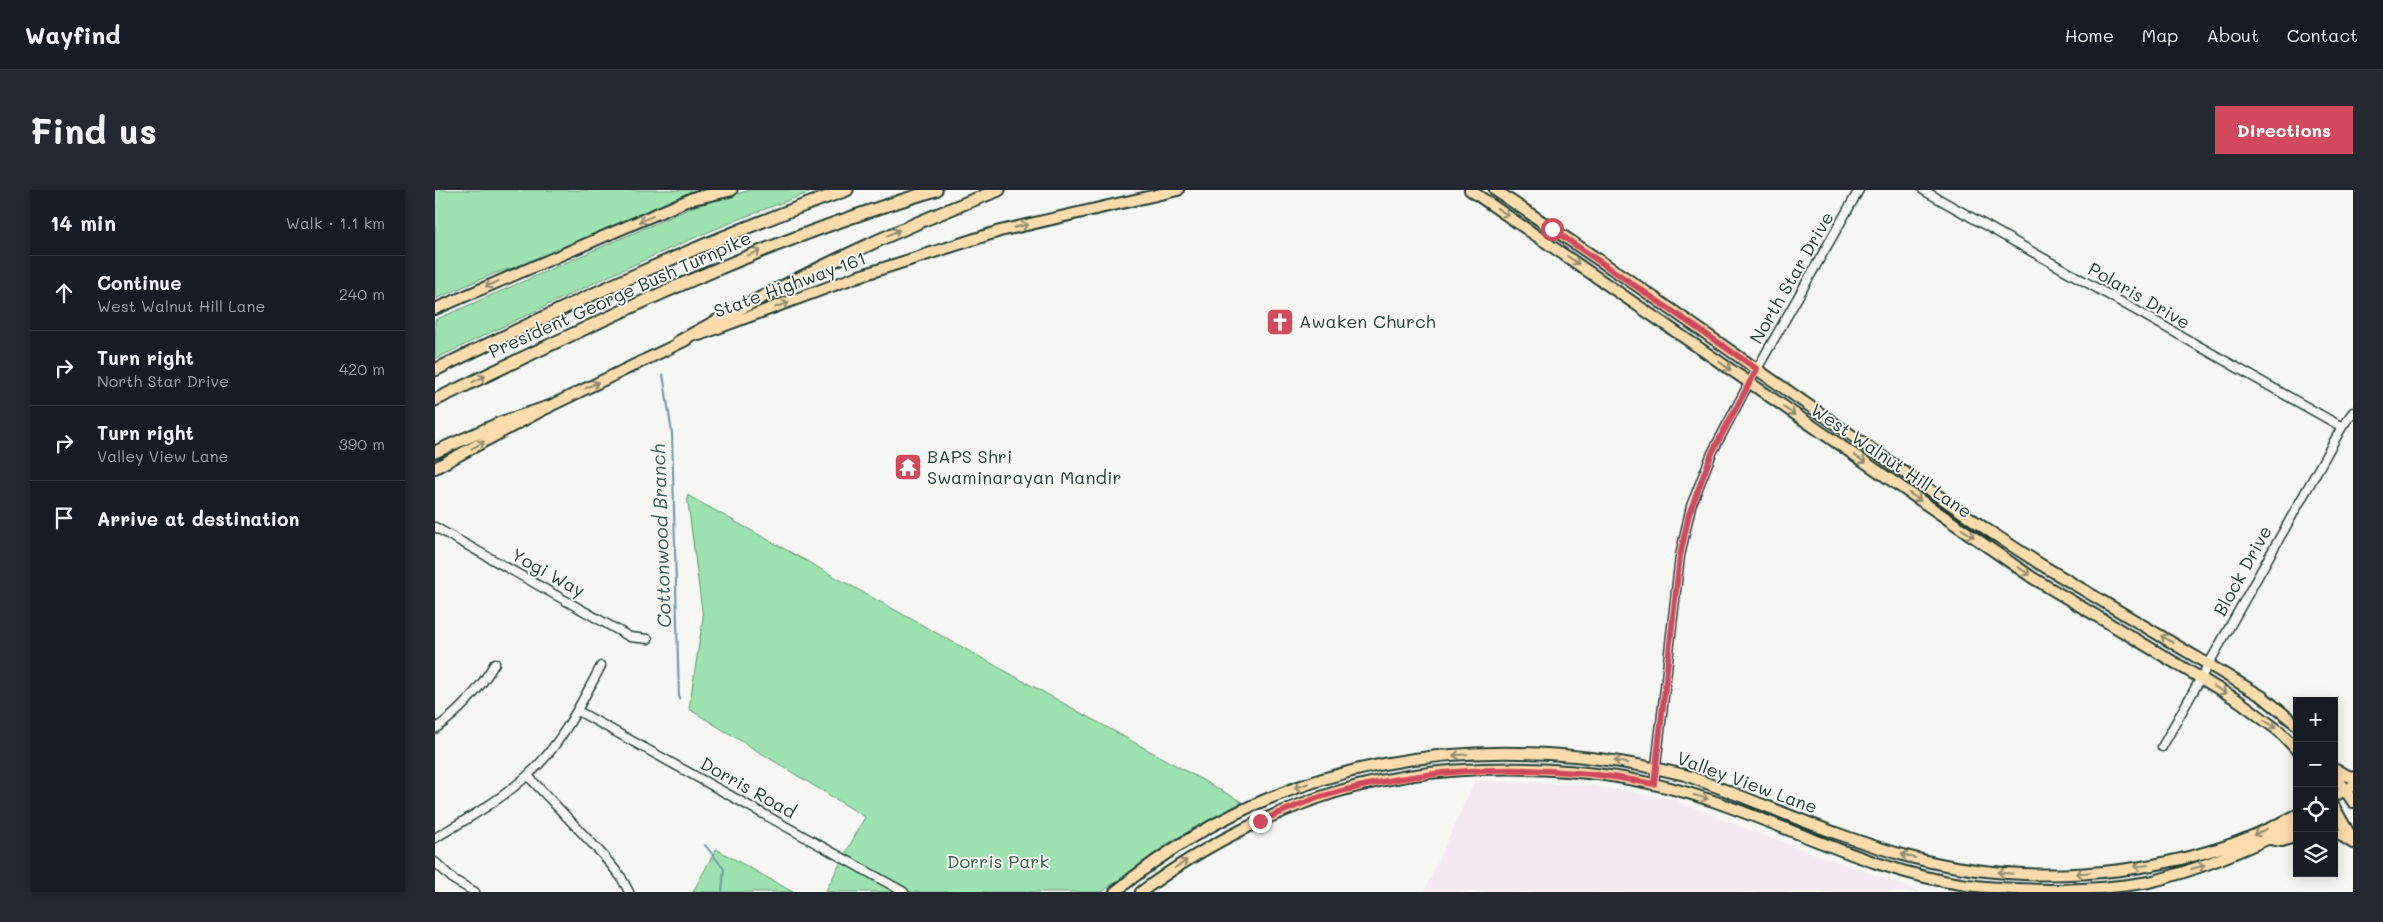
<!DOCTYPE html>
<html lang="en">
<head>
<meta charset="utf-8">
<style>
  body { margin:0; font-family:Mali,sans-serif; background:#242831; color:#f1f3f6 }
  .controls { position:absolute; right:15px; bottom:15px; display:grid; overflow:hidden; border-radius:0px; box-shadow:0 2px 12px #0003 }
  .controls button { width:45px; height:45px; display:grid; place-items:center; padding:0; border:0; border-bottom:1px solid #363941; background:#171b24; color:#f1f3f6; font:25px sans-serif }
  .stop { position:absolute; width:15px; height:15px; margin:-11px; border:4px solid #d1495b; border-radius:50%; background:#fff }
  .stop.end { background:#d1495b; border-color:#fff; box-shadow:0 1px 5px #0008 }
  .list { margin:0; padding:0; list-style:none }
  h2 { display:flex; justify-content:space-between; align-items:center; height:65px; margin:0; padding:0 20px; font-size:21px }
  h2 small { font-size:16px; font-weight:400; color:#9ea1a6 }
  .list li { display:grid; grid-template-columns:32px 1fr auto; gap:15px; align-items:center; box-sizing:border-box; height:75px; padding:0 20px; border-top:1px solid #363941 }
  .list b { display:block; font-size:19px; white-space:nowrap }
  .list p { margin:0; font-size:16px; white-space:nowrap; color:#9ea1a6 }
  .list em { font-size:16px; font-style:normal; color:#9ea1a6 }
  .icon { flex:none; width:28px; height:28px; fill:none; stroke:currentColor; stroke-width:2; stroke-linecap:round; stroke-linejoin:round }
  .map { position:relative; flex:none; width:1918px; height:702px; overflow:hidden; border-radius:0px }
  header { display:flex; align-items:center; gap:30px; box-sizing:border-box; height:70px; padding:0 25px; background:#171b24; border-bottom:1px solid #363941 }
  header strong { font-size:24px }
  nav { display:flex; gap:28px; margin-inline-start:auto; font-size:18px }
  .intro { display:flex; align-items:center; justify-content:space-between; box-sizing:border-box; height:120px; padding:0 30px }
  h1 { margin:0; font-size:35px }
  .button { padding:12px 22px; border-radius:0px; background:#d1495b; color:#fff; font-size:18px; font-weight:700 }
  main { display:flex; gap:30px; padding:0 30px }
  aside { flex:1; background:#171b24; border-radius:0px; box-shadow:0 2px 12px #0003 }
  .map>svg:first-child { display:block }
  .built { fill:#f4e8f1 }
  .green { fill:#9de3b0; stroke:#5e9072 }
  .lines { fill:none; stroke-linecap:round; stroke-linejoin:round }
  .stream { stroke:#6a95ab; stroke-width:2 }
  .minor-casing { stroke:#1f3d34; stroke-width:11 }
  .major-casing { stroke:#1f3d34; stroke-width:14 }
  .highway-casing { stroke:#1f3d34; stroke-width:15 }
  .minor { stroke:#f6f6f2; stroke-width:8 }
  .major { stroke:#fcdcac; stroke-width:10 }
  .highway { stroke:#fcdcac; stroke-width:11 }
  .oneway { stroke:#8e8c70 }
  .route { stroke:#d1495b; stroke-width:6 }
  .labels { text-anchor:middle; stroke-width:4; stroke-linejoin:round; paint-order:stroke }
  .street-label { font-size:18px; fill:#1f3d34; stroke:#f6f6f2 }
  .poi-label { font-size:18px; fill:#1f3d34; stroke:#f6f6f2; text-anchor:start }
  .park-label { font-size:18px; fill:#385e4d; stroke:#f6f6f2 }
  .water-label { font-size:19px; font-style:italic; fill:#385a5c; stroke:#f6f6f2 }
</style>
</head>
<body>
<header>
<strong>Wayfind</strong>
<nav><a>Home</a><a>Map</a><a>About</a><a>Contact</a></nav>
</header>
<div class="intro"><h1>Find us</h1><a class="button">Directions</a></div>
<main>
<aside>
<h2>14 min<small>Walk · 1.1 km</small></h2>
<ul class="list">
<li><svg class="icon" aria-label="ahead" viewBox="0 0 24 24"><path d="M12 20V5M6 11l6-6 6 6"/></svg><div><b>Continue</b><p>West Walnut Hill Lane</p></div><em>240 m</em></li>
<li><svg class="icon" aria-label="right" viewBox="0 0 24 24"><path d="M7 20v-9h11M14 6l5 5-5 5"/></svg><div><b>Turn right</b><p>North Star Drive</p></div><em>420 m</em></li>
<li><svg class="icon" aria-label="right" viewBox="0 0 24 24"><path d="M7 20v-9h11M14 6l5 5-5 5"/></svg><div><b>Turn right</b><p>Valley View Lane</p></div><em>390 m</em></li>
<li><svg class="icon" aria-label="arrive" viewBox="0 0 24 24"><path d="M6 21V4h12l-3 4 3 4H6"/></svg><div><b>Arrive at destination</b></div></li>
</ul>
</aside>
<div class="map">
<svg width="1918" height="702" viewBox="0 0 1918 702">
  <rect width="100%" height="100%" fill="#f6f6f2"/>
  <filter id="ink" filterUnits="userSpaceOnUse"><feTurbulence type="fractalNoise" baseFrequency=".02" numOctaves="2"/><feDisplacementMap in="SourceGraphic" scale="10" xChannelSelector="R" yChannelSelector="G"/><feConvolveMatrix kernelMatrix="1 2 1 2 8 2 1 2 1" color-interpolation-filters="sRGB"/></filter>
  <g filter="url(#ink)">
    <!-- built -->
    <path class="built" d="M 1040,591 L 1152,595 L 1239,610 L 1319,642 L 1486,702 L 989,702 Z"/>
    <!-- green -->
    <path class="green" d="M 0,0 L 260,0 L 90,74 L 58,84 L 0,109 Z
      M 315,0 L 382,0 C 250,46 126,109 0,169 L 0,130 L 258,17 Z
      M 252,305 L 807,612 L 737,651 L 667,702 L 390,702 L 430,627 L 254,519 L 268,428 Z
      M 281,659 L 358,702 L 258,702 Z"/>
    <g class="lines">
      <!-- stream -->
      <path class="stream" d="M 228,184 L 237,243 L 244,509
        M 270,655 L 289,679 L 287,702"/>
      <!-- minor casing -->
      <g class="minor-casing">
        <path id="minor" d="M 1488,0 L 1907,237
          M 0,337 L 195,447 L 213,449
          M 143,521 L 469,702
          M 0,539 C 24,522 45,499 60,473
          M 1727,557 L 1907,237 L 1918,222
          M 93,586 L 167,664 L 186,687 L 194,702
          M 1219,594 L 1245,366 L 1256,316 L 1277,263 L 1314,193 L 1424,0
          M 0,648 C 32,629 64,611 92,586 C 125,557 145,515 166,476
          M 0,672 L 19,690 L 40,702"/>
      </g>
      <!-- major casing -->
      <g class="major-casing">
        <path id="major" d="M 1035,0 L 1598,388 L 1804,511 L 1844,541 L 1862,560
          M 1060,0 L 1201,95 L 1551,339 L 1605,374 L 1828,507 L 1862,535
          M 0,119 L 263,6
          M 264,145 L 421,87 L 565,41 L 743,0
          M 0,278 L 113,217 L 251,150
          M 1901,580 L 1918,588
          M 1899,582 L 1918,612
          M 1899,606 L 1918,596
          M 1899,617 L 1918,650
          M 1899,641 L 1918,653
          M 1835,649 L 1847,651 L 1862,646
          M 680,702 C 845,565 1045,536 1250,585 C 1325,612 1398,646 1475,667 C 1574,693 1683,690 1782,659 C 1809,651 1836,638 1862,625
          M 706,702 C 758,663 816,632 877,610 C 997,567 1159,569 1278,611 C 1362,640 1444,683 1532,695 C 1590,702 1656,702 1714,692 C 1765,680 1814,657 1862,636"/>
      </g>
      <!-- highway casing -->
      <g class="highway-casing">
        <path id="highway" d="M 256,9 L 296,0
          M 243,152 C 347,95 452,42 564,0
          M 0,180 C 135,114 270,49 412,0
          M 0,210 C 166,130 324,52 501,0
          M 0,262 L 65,233 L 113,217"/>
      </g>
      <!-- minor -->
      <use href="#minor" class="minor"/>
      <!-- major -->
      <use href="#major" class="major"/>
      <!-- highway -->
      <use href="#highway" class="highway"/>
    </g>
    <!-- one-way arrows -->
    <defs><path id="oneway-shaft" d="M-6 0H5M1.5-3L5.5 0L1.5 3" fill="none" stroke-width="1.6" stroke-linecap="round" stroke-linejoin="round" transform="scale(1.25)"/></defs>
    <g class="oneway">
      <use href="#oneway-shaft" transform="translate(1068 22) rotate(34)"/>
      <use href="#oneway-shaft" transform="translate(211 29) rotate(157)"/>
      <use href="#oneway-shaft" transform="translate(586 36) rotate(-14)"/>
      <use href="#oneway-shaft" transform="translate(458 43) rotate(-26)"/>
      <use href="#oneway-shaft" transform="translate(319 63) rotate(-22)"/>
      <use href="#oneway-shaft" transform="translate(1138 70) rotate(35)"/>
      <use href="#oneway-shaft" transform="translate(57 94) rotate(156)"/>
      <use href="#oneway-shaft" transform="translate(347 115) rotate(-19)"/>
      <use href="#oneway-shaft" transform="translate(1290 176) rotate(36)"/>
      <use href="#oneway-shaft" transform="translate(44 189) rotate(-26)"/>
      <use href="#oneway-shaft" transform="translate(157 195) rotate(-26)"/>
      <use href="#oneway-shaft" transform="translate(1354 221) rotate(34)"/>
      <use href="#oneway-shaft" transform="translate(43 255) rotate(-28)"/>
      <use href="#oneway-shaft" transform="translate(1425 269) rotate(34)"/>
      <use href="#oneway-shaft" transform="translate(1480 307) rotate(34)"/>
      <use href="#oneway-shaft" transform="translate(1533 343) rotate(34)"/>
      <use href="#oneway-shaft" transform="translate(1589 381) rotate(34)"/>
      <use href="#oneway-shaft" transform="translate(1732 449) rotate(-149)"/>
      <use href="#oneway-shaft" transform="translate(1785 500) rotate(31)"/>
      <use href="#oneway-shaft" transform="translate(1835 534) rotate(36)"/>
      <use href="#oneway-shaft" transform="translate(1025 565) rotate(175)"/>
      <use href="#oneway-shaft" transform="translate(1186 572) rotate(-169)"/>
      <use href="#oneway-shaft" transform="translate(866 596) rotate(161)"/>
      <use href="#oneway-shaft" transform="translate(1266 607) rotate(15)"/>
      <use href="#oneway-shaft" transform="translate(1825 642) rotate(155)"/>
      <use href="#oneway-shaft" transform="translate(1473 666) rotate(-164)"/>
      <use href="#oneway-shaft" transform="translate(746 674) rotate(-32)"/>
      <use href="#oneway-shaft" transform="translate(1706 676) rotate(172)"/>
      <use href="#oneway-shaft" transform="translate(1763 677) rotate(-17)"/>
      <use href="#oneway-shaft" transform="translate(1570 683) rotate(-175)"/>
      <use href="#oneway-shaft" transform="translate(1648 683) rotate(175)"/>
    </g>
  </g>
  <g class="lines" filter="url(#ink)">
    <!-- route -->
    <path class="route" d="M 825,631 C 845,623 864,614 885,607 C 993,575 1108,572 1219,594 L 1245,366 L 1254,324 L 1277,263 L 1322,179 L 1117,39"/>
  </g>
  <!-- icons -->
  <defs>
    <g id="church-square" transform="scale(1.4375)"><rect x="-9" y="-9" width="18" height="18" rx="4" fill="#d1495b" stroke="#f6f6f2"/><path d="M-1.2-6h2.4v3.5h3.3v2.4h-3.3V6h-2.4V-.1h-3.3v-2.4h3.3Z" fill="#fff"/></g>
    <g id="temple-square" transform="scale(1.4375)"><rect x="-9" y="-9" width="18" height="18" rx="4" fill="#d1495b" stroke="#f6f6f2"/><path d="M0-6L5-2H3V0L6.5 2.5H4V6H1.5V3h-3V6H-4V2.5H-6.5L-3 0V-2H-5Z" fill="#fff"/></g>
  </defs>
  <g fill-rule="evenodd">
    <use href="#church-square" x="845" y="132"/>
    <use href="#temple-square" x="473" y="277"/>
  </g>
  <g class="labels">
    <!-- street labels -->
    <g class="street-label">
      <text transform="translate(1357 88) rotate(-60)" y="6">North Star Drive</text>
      <text transform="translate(355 95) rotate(-20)" y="6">State Highway 161</text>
      <text transform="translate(185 105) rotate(-24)" y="6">President George Bush Turnpike</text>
      <text transform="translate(1704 106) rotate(30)" y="6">Polaris Drive</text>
      <text transform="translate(1456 271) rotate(34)" y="6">West Walnut Hill Lane</text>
      <text transform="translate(1808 381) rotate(-61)" y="6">Block Drive</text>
      <text transform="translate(113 383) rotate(29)" y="6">Yogi Way</text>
      <text transform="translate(1312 593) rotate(20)" y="6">Valley View Lane</text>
      <text transform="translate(313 598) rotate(29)" y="6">Dorris Road</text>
    </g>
    <!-- poi labels -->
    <g class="poi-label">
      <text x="864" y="138">Awaken Church</text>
      <text x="492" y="273">BAPS Shri<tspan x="492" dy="21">Swaminarayan Mandir</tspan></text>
    </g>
    <!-- park labels -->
    <g class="park-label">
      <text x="563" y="678">Dorris Park</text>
    </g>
    <!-- water labels -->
    <g class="water-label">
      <text transform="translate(226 346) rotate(-92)" y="7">Cottonwood Branch</text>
    </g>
  </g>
</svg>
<div class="controls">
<button>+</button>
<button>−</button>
<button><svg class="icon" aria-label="locate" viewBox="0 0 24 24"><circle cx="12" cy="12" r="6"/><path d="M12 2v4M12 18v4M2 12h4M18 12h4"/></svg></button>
<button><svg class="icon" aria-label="layers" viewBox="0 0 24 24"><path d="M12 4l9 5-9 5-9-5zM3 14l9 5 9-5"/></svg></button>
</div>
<div class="stop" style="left:1117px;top:39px"></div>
<div class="stop end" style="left:825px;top:631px"></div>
</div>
</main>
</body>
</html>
